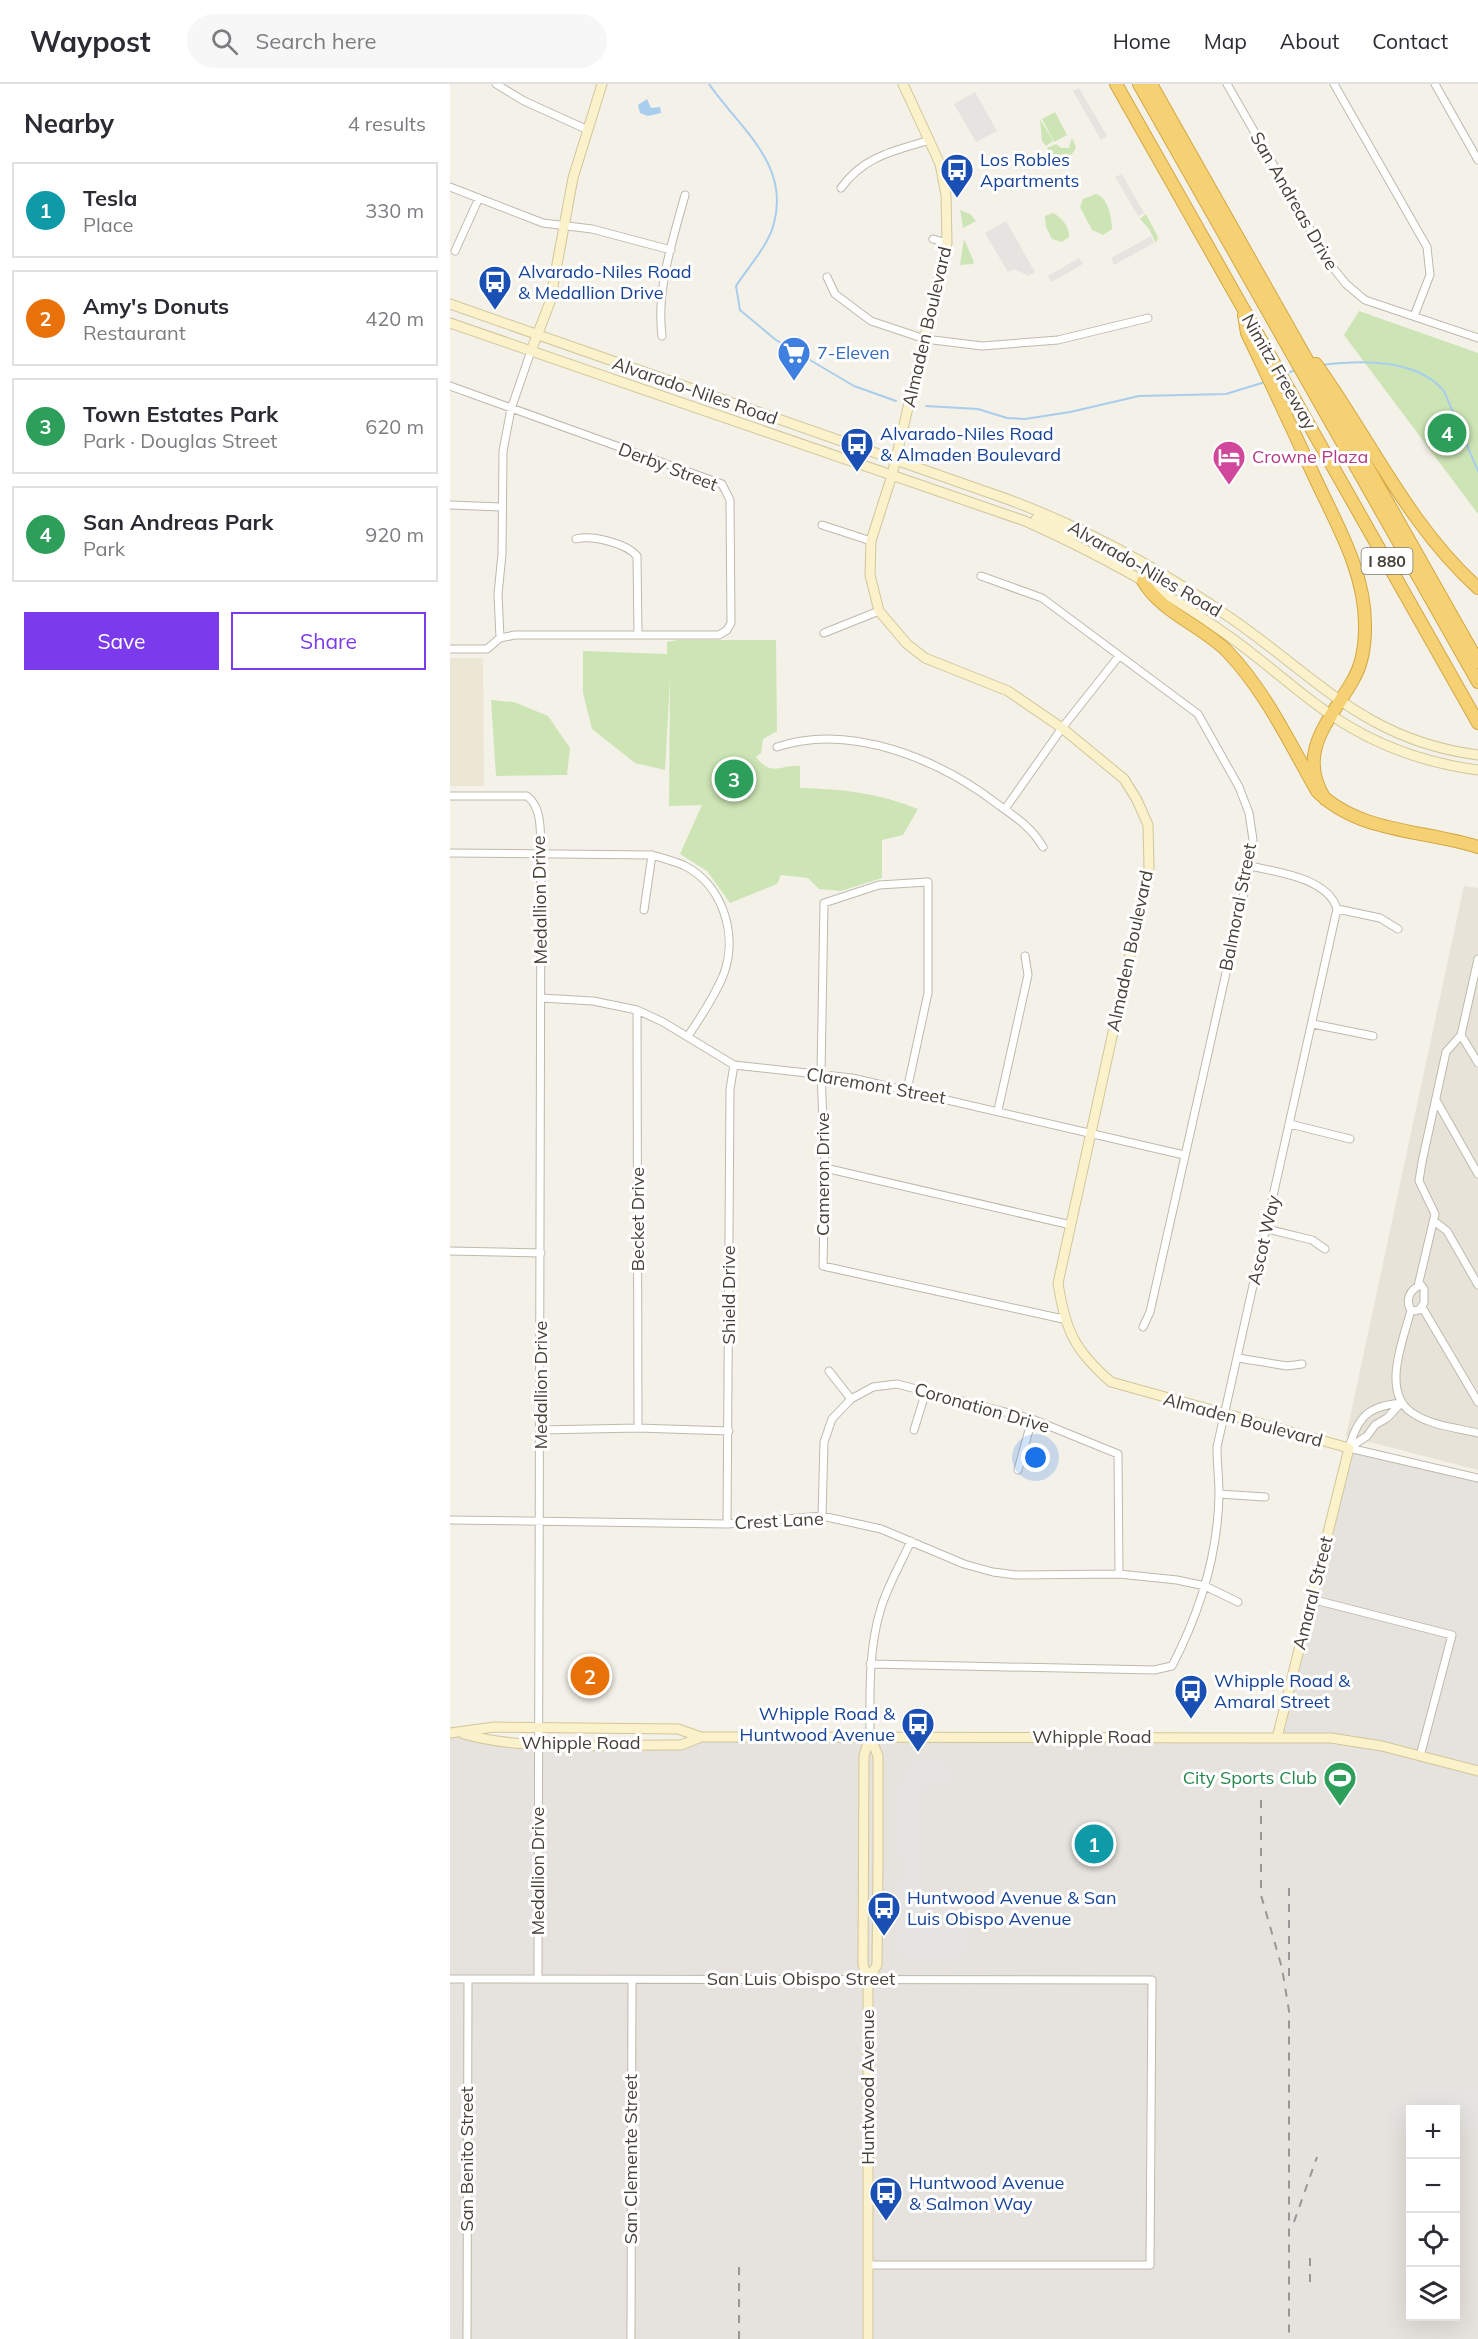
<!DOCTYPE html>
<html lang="en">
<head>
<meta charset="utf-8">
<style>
  body { margin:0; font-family:Mulish,sans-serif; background:#f7f7f7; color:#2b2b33 }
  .controls { position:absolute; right:18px; bottom:18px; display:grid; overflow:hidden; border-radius:0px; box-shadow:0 6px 24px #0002 }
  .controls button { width:54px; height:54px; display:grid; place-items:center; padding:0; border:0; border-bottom:2px solid #e1e1e2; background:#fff; color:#2b2b33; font:30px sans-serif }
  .you { position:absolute; left:586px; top:1374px; width:21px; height:21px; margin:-15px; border:4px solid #fff; border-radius:50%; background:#1a73e8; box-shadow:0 0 0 9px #1a73e833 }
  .badge { display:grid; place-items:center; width:39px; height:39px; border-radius:50%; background:#7c3aed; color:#fff; font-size:20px; font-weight:700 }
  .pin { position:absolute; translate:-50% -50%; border:3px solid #fff; box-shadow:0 2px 6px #0006 }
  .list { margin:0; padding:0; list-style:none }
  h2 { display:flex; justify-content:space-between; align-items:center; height:78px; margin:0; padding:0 24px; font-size:26px }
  h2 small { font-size:20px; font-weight:400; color:#7c7c81 }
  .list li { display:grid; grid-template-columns:39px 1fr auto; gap:18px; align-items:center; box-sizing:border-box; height:96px; margin:0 12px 12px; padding:0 12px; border:2px solid #e1e1e2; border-radius:0px }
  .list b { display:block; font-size:22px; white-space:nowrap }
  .list p { margin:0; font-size:20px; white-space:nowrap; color:#7c7c81 }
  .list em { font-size:20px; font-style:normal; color:#7c7c81 }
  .actions { display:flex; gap:12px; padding:18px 24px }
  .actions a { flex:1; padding:14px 0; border:2px solid #7c3aed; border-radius:0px; text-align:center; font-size:21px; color:#7c3aed }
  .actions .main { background:#7c3aed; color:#fff }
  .icon { flex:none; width:33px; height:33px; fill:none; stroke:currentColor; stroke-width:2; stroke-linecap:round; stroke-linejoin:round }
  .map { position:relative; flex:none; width:1028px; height:2255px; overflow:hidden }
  header { display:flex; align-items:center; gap:36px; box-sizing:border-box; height:84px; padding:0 30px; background:#fff; border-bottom:2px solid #e1e1e2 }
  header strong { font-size:28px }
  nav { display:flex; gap:33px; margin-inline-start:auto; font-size:21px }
  .search { width:420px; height:54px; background:#f7f7f7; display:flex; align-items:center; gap:15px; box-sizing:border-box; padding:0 21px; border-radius:33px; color:#7c7c81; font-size:22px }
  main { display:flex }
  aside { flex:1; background:#fff }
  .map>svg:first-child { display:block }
  .residential { fill:#e7e3d8 }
  .industrial { fill:#e6e3de; fill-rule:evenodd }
  .education { fill:#ece6d4 }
  .green { fill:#cde5b5 }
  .parking { fill:#e5e4e0 }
  .water { fill:#a9cdec }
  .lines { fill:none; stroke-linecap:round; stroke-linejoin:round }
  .stream { stroke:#a9cdec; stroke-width:2 }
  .street-casing { stroke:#bfb9ac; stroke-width:9 }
  .secondary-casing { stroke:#d1c69b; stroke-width:11 }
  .highway-casing { stroke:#d4a742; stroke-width:14 }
  .street { stroke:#fff; stroke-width:7 }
  .secondary { stroke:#fbf2cb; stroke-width:9 }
  .highway { stroke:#f5d173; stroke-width:12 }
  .rail { stroke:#979797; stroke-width:2; stroke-dasharray:8 8; stroke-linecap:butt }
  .labels { text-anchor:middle; stroke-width:6; stroke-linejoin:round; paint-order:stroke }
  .shield { fill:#fff; stroke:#7e7b74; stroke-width:1.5 }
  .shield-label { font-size:16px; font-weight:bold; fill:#474238 }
  .transit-label { font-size:18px; fill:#164399; stroke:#fff; text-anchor:start }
  .street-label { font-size:18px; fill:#474238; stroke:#fff }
  .shop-label { font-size:18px; fill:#366cbe; stroke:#fff; text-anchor:start }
  .hotel-label { font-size:18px; fill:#b23c85; stroke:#fff; text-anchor:start }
  .leisure-label { font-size:18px; fill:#27864d; stroke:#fff; text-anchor:end }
</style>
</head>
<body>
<header>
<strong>Waypost</strong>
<div class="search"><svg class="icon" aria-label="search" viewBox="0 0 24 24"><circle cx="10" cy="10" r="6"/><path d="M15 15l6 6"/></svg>Search here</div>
<nav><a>Home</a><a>Map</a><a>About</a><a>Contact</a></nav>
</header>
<main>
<aside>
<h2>Nearby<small>4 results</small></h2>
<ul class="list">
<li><span class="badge" style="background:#0f9aa8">1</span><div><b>Tesla</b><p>Place</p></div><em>330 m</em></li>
<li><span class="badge" style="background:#e8710a">2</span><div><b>Amy's Donuts</b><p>Restaurant</p></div><em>420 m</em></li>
<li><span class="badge" style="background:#2e9e5b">3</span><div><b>Town Estates Park</b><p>Park · Douglas Street</p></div><em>620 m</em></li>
<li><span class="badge" style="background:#2e9e5b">4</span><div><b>San Andreas Park</b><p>Park</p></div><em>920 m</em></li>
</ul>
<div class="actions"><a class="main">Save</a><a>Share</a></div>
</aside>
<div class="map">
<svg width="1028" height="2255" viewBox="0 0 1028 2255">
  <rect width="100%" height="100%" fill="#f4f1e9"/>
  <!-- residential -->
  <path class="residential" d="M 1014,802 L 1028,804 L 1028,1386 L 896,1352 Z"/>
  <!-- industrial -->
  <path class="industrial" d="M 899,1364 L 1028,1394 L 1028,2255 L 0,2255 L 0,1649 L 44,1659 L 231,1661 L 251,1653 L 827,1654 ZM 960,2026 L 1006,2026 L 1006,2232 L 960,2232 Z"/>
  <!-- education -->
  <path class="education" d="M 0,574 L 33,574 L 34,702 L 0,702 Z"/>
  <!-- green -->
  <path class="green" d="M 605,28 L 617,51 L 604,58 L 592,35 Z
    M 590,35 L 603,57 L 596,62 L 592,57 Z
    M 622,54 L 626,63 C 623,74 611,74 601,73 L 597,64 L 606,60 L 611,64 L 619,64 Z
    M 646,110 C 658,113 662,134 662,145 L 653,151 L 642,146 L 630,123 L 633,115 Z
    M 510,126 L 520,130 L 526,137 L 513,144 Z
    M 603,129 C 612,133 620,144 619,153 L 612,158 L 602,155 L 596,143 L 595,132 Z
    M 696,130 L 708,153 L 706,159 L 699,145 L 690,135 Z
    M 514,155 L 524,178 L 523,180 L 510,181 Z
    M 909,227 L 1028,269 L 1028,430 L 894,251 Z
    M 228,556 L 326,556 L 327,647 L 313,655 L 311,669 L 306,673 C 322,694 331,680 350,682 L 350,704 C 391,705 429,709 468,725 L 453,751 L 432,756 L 432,794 L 391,807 L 369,805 L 358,794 L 331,791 L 327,800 L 280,819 L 257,787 L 230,770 L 252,721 L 219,722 L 220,595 L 215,686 L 185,679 L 142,645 L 133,609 L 133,567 L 217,570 L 217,558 Z
    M 41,616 L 64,618 L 98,632 L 120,664 L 117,691 L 46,692 Z"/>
  <!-- parking -->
  <path class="parking" d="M 629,4 L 657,52 L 651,56 L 623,7 Z
    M 525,8 L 547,47 L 526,58 L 504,20 Z
    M 672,90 L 694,129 L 688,132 L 665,93 Z
    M 556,137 L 585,188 L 579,192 L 564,185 L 558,188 L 535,149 Z
    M 701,152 L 704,159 L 664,181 L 661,174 Z
    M 629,174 L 633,180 L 602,198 L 598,192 Z
    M 457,1676 L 495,1676 L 498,1681 L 503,1682 L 503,1705 L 471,1706 L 470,1826 L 518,1826 L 520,1867 L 508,1871 L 508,1878 L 456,1878 L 456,1869 L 446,1869 L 447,1790 L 454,1790 L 454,1773 L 447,1772 L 447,1696 L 454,1696 L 454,1682 L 460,1682 Z
    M 1028,1996 L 1028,2046 L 1006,2046 L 1006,2026 L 960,2026 L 960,2045 L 942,2045 L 942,2017 L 963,2017 L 964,2002 L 1027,2002 Z"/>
  <!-- water -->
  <path class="water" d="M 197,15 L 201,24 L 210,23 L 211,29 L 198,32 L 190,29 L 188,21 Z"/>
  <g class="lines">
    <!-- stream -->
    <path class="stream" d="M 259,0 C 289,44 340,79 324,139 C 319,161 298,183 286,202 L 290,226 L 326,256 L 404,302 L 446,317
      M 872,281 C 911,276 967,275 994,307 L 1028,387
      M 834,290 L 846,286
      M 476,322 L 528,325 L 557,334 L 575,335 L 620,328 L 689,312 L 776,310 L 815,298"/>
    <!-- street casing -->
    <g class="street-casing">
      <path id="street" d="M 46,0 L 74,17 L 138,46
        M 777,0 L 880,180 L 896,200 L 915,216 L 1028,254
        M 884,0 L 977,163 L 980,191 L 964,232
        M 985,0 L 1028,76
        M 0,103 L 93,139 L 142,145 L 221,166
        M 391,104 C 414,72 444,67 480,56
        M 483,155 L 497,159
        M 5,167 L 29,114
        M 377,193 L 385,210 L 421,237 L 475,255 L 532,262 L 608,256 L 698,234
        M 212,252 C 206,205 223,155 235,111
        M 0,302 L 272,400 L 280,416 L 281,539 L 277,546 L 269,551 L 65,551 L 50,554 L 37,565 L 0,565
        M 0,421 L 51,423
        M 372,441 L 421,457
        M 126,455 C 142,451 176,459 187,472 L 188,551
        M 531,492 L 592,514 L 748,630 L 789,703 L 799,729 L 803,756 L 800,782 L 700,1228 L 693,1243
        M 374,549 L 429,527
        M 50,554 L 48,510 L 52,470 L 53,367 L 61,325 L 81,267
        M 327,663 C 401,638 491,676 550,722 C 567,734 582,744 593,763
        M 0,712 L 77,712 C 93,724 90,750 91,768 L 88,1895
        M 555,725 L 612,644 L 669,572
        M 0,769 L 202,771 C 212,774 223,777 233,781 C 273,800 289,852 273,892 C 264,913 251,933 238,952
        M 887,825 L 930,834 L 948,845
        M 194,826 L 202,771
        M 91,914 L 143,917 L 187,926 L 213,938 L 284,981 L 402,994 L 734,1071
        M 187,926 L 188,1344
        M 863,940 L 923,952
        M 1011,951 L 1028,979
        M 457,1006 L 478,909 L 478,798 L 429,801 L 374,819 L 371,990 L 375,1084 L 373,1182 L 613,1235
        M 986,1016 L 1028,1090
        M 548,1026 L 578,891 L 575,872
        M 840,1040 L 900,1055
        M 375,1084 L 621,1141
        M 984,1137 L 997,1147 L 1028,1201
        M 817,1145 L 862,1156 L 875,1165
        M 0,1167 L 91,1169
        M 971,1201 L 974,1205 L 974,1219 L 969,1226 L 962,1227 C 954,1217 960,1205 971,1201 Z
        M 968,1202 L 985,1130 L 969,1097 L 972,1078 L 996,968 L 1011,951 L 1028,875
        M 972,1223 L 1028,1318
        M 961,1226 C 954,1254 931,1307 961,1328 C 978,1341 1007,1344 1028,1349
        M 788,1274 L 837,1282 L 852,1280
        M 379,1287 L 401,1315
        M 91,1346 L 188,1344 L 279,1347
        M 464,1346 L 476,1307
        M 899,1364 L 1028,1394
        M 899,1364 C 908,1332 919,1322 951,1319
        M 899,1364 L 917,1352 L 925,1341 L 937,1334 L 951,1319
        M 568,1386 L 582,1335
        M 769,1410 L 815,1413
        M 372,1432 L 374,1358 L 382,1335 L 401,1315 L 423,1303 L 447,1300 L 582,1335 L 668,1370 L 669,1490
        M 0,1436 L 277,1440 L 372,1432 L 431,1445 L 514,1480 L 543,1488 L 566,1491 L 669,1490 L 727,1496 L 755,1502 L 788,1518
        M 277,1440 L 280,1005 L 284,981
        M 861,1515 L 1002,1551 L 970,1672
        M 420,1580 L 704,1586 L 722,1582 C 750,1528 768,1471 769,1410 C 769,1394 767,1379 767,1363 L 887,825 C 878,794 827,788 800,782
        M 420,1652 C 420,1609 418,1566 431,1524 C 438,1501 451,1479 461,1457
        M 0,1895 L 702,1896 L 700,2181 L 418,2181
        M 17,2255 L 18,1895
        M 181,2255 L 182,1895"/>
    </g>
    <!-- secondary casing -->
    <g class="secondary-casing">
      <path id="secondary" d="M 453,0 L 490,80 L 496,111 L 497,159 L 442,391 L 421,457 L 420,491 L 429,527 L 457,560 L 475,574 L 558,607 L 612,644 L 674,695 L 687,716 L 698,741 L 699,784 L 608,1199 C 615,1246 625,1267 661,1298 L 899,1364 L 827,1654
        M 0,220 L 557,415 C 638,445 714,487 785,537 C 869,596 918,657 1028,671
        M 0,239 L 575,437 C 644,468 711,504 773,548 C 810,573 843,605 881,631 C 925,661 975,679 1028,686
        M 81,267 L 100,218 L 123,94 L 152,0
        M 586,435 L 626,451 L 633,446
        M 0,1649 L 44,1643 L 228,1645 L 251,1653 L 881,1654 L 932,1662 L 1028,1687
        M 14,1650 C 76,1668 164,1660 231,1661 L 251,1653
        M 418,1895 L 427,1881 L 428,1780 L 428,1672 L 420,1652
        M 418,2255 L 418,1895 L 413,1881 L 414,1672 L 420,1652"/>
    </g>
    <!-- highway casing -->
    <g class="highway-casing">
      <path id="highway" d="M 666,0 L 1028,639
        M 689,0 L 1028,598
        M 701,0 L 1028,578
        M 794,231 L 797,249 C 820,297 843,346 865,394 C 887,441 916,490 915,543 C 915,561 912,581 903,596 C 881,636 845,667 875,715
        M 866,280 C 920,355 958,441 1028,504
        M 693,497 C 711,528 752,542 777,567 C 816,608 839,658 867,707 C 908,749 975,746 1028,763"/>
    </g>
    <!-- street -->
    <use href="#street" class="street"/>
    <!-- secondary -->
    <use href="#secondary" class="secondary"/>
    <!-- highway -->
    <use href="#highway" class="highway"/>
    <!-- rail -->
    <path class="rail" d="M 811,1716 L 811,1811 L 832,1884 L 839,1927 L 839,2255
      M 839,1892 L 839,1802
      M 844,2138 L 867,2073
      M 860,2174 L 860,2204
      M 289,2255 L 289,2181"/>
  </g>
  <!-- icons -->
  <defs>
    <g id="bus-pin" transform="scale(1.725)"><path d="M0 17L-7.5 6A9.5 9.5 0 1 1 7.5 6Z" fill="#1a4fb4" stroke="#fff"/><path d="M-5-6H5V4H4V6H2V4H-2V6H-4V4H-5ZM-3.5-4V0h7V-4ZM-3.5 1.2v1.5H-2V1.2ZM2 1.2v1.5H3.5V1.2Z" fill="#fff"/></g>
    <g id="supermarket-pin" transform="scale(1.725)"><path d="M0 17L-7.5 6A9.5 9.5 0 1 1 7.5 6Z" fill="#3f7fe0" stroke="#fff"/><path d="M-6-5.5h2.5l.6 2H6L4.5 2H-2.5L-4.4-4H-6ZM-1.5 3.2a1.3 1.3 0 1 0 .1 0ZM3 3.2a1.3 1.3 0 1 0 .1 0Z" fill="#fff"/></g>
    <g id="hotel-pin" transform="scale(1.725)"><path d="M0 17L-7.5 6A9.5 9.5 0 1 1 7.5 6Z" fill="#d1479c" stroke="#fff"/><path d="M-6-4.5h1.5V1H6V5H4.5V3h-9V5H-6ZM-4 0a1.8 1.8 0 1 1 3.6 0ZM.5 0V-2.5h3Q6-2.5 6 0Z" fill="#fff"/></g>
    <g id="stadium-pin" transform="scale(1.725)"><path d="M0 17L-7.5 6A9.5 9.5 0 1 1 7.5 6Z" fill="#2e9e5b" stroke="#fff"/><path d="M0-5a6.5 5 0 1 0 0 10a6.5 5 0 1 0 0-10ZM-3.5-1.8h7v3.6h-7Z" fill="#fff"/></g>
  </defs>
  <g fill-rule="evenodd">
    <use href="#bus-pin" x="507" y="86"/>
    <use href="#bus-pin" x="45" y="198"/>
    <use href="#supermarket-pin" x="344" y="269"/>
    <use href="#bus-pin" x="407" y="360"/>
    <use href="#hotel-pin" x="779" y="373"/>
    <use href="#bus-pin" x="741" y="1607"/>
    <use href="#bus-pin" x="468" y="1640"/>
    <use href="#stadium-pin" x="890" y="1694"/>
    <use href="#bus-pin" x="434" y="1824"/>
    <use href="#bus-pin" x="436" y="2109"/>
  </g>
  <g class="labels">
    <!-- shield labels -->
    <rect class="shield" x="911.5" y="464" width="51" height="26" rx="4.5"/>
    <g class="shield-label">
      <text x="937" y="483">I 880</text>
    </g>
    <!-- transit labels -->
    <g class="transit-label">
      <text x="530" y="82">Los Robles<tspan x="530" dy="21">Apartments</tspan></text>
      <text x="68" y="194">Alvarado-Niles Road<tspan x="68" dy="21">&amp; Medallion Drive</tspan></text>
      <text x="430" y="356">Alvarado-Niles Road<tspan x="430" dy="21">&amp; Almaden Boulevard</tspan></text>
      <text x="764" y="1603">Whipple Road &amp;<tspan x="764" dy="21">Amaral Street</tspan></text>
      <text x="445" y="1636" text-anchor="end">Whipple Road &amp;<tspan x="445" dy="21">Huntwood Avenue</tspan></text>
      <text x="457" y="1820">Huntwood Avenue &amp; San<tspan x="457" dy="21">Luis Obispo Avenue</tspan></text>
      <text x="459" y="2105">Huntwood Avenue<tspan x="459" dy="21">&amp; Salmon Way</tspan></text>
    </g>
    <!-- street labels -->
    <g class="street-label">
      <text transform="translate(844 117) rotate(60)" y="6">San Andreas Drive</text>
      <text transform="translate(477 243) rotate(-77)" y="6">Almaden Boulevard</text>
      <text transform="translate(829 288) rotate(60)" y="6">Nimitz Freeway</text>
      <text transform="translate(245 307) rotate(19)" y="6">Alvarado-Niles Road</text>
      <text transform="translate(218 383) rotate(21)" y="6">Derby Street</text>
      <text transform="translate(695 485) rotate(30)" y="6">Alvarado-Niles Road</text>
      <text transform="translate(90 816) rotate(-91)" y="6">Medallion Drive</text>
      <text transform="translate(788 823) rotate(-79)" y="6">Balmoral Street</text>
      <text transform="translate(680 867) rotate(-78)" y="6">Almaden Boulevard</text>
      <text transform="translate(426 1002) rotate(10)" y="6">Claremont Street</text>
      <text transform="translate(373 1090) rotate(-90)" y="6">Cameron Drive</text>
      <text transform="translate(188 1135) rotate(-90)" y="6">Becket Drive</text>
      <text transform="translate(814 1156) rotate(-77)" y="6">Ascot Way</text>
      <text transform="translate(279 1211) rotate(-90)" y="6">Shield Drive</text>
      <text transform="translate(91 1301) rotate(-90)" y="6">Medallion Drive</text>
      <text transform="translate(532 1324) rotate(16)" y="6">Coronation Drive</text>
      <text transform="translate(793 1336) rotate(15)" y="6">Almaden Boulevard</text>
      <text transform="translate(329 1437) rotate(-3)" y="6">Crest Lane</text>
      <text transform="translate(863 1509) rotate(-76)" y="6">Amaral Street</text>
      <text x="642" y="1659">Whipple Road</text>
      <text x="131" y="1665">Whipple Road</text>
      <text transform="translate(88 1787) rotate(-90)" y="6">Medallion Drive</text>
      <text x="351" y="1901">San Luis Obispo Street</text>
      <text transform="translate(418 2003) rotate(-90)" y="6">Huntwood Avenue</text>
      <text transform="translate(17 2075) rotate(-90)" y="6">San Benito Street</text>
      <text transform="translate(181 2075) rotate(-90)" y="6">San Clemente Street</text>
    </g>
    <!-- shop labels -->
    <g class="shop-label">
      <text x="367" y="275">7-Eleven</text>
    </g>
    <!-- hotel labels -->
    <g class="hotel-label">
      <text x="802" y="379">Crowne Plaza</text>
    </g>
    <!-- leisure labels -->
    <g class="leisure-label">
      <text x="867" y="1700">City Sports Club</text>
    </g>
  </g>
</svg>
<div class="controls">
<button>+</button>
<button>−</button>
<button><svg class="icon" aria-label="locate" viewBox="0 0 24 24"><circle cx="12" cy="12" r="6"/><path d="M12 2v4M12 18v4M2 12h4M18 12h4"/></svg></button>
<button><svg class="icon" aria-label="layers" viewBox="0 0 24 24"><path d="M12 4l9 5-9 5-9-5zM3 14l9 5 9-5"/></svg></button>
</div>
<div class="you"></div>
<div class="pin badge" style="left:644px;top:1760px;background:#0f9aa8">1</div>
<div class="pin badge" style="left:140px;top:1592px;background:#e8710a">2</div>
<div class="pin badge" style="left:284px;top:695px;background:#2e9e5b">3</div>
<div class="pin badge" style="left:997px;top:349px;background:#2e9e5b">4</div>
</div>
</main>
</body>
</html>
